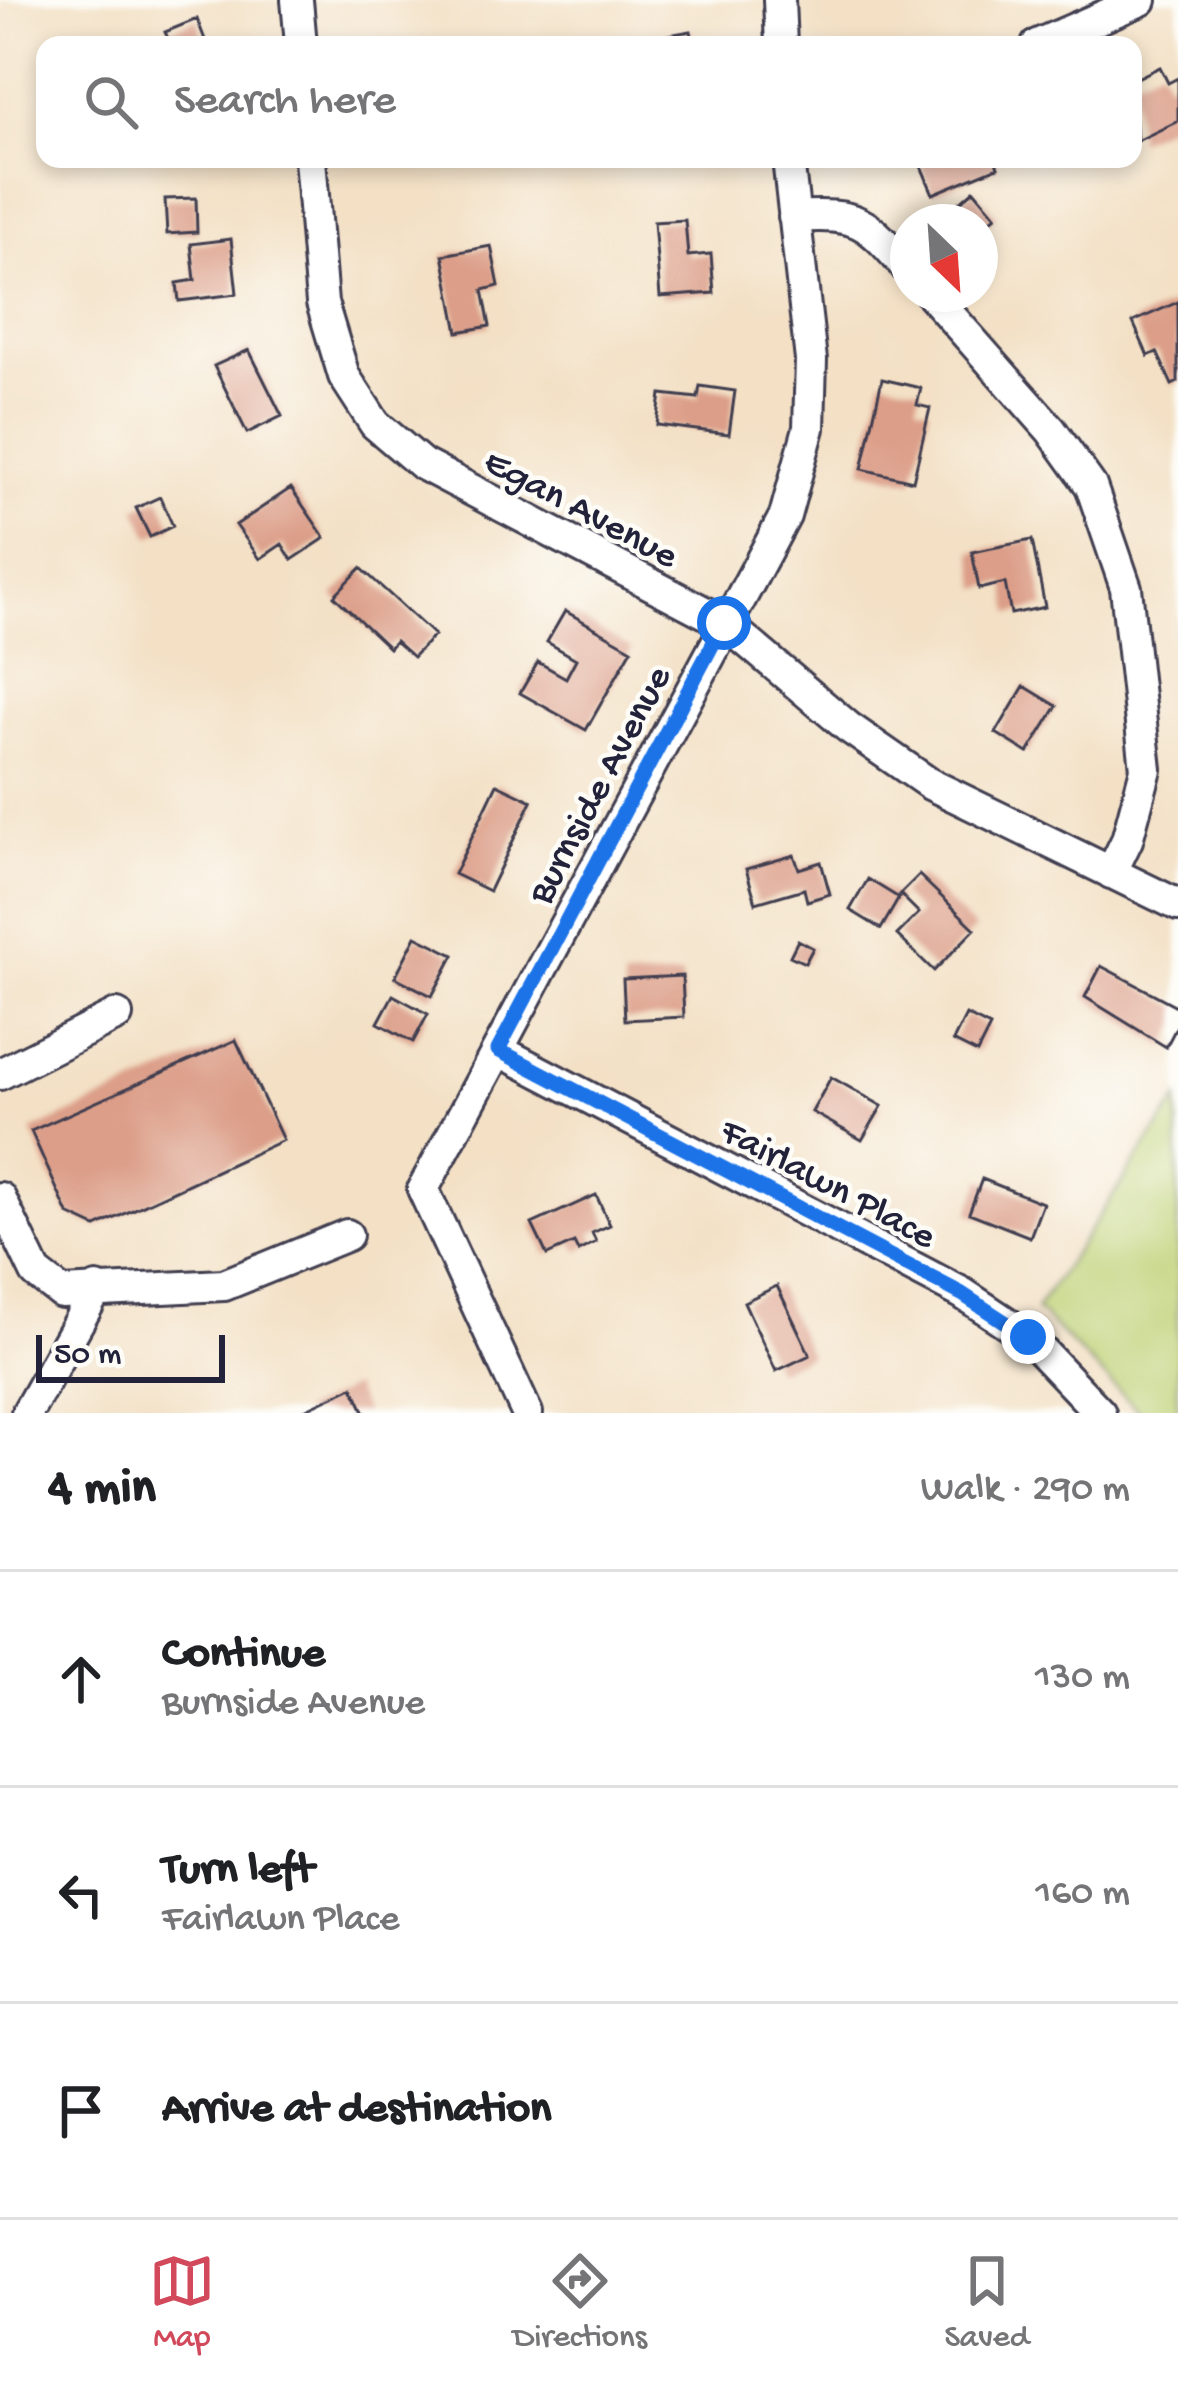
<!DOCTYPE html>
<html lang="en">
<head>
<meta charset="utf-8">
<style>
  body { margin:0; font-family:"Gochi Hand",sans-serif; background:#f2f2f2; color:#202124 }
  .compass { position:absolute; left:890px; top:204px; width:108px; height:108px; border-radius:50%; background:#fff; box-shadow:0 6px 18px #0003; rotate:155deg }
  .scale { position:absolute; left:36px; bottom:30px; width:189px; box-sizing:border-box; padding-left:12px; border:6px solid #22223b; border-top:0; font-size:33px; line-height:42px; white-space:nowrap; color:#22223b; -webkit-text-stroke:9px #fdfcf7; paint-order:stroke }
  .stop { position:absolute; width:36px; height:36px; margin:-27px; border:9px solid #1a73e8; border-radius:50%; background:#fff }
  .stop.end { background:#1a73e8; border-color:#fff; box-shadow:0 3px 12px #0008 }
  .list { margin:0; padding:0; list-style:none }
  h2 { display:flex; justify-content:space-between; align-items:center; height:156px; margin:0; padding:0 48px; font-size:51px }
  h2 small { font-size:39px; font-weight:400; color:#757577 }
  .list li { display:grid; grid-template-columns:78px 1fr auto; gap:36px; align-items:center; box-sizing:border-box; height:216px; padding:0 48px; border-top:3px solid #e0e0e0 }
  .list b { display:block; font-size:45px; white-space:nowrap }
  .list p { margin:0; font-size:39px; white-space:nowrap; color:#757577 }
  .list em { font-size:39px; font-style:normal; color:#757577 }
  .icon { flex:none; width:66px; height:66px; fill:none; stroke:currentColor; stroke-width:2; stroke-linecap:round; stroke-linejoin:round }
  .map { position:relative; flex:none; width:1178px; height:1413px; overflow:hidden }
  .search { position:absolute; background:#fff; box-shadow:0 6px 18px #0003; left:36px; right:36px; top:36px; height:132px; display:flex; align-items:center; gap:30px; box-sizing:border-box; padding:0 42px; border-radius:24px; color:#757577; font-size:45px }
  .sheet { height:804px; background:#fff }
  nav { display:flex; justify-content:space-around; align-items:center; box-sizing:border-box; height:168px; border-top:3px solid #e0e0e0; background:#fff; font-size:33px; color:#757577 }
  nav a { display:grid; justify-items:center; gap:6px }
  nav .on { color:#d1495b }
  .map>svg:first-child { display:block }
  .green { fill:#bdd073; stroke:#707957; stroke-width:3 }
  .building { fill:#dc9e88 }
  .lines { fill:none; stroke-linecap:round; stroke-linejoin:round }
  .minor-casing { stroke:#413e50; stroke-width:36 }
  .minor { stroke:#fff; stroke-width:30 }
  .route { stroke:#1a73e8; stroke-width:15 }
  .labels { text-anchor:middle; stroke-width:9; stroke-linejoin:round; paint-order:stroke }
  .street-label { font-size:39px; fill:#22223b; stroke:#fdfcf7 }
</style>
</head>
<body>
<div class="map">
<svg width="1178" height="1413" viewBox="0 0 1178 1413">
  <rect width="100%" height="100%" fill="#fdfcf7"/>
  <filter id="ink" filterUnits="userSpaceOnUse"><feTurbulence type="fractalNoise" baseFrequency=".00833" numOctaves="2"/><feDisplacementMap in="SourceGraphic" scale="24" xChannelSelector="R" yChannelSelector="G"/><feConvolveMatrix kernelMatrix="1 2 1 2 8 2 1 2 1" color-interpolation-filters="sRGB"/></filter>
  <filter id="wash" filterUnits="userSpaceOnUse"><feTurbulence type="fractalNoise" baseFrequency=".004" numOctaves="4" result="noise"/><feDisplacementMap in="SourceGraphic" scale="48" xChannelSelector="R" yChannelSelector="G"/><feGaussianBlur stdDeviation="2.7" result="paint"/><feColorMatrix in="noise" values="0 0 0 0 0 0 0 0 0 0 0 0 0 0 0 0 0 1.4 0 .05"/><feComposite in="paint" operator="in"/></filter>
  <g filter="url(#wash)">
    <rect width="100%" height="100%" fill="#f3e0c5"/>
    <!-- green -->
    <path class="green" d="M 1178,1100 L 1178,1413 L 1141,1413 L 1036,1309 Z"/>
    <g id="blocks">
      <!-- building -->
      <path class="building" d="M 197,19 L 207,45 L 171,45 L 165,32 Z
        M 691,31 L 694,45 L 640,45 L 640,40 Z
        M 1160,67 L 1168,83 L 1178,78 L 1178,121 L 1137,141 L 1133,80 Z
        M 918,159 L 995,159 L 998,167 L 933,194 Z
        M 974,190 L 996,216 L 980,229 L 980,222 L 960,222 L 951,210 Z
        M 196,198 L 197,232 L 167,234 L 165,199 Z
        M 685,220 L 688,256 L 711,254 L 714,293 L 660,297 L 654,222 Z
        M 231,239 L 237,294 L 179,301 L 177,283 L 195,280 L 191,244 Z
        M 491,246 L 499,286 L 483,290 L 490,326 L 458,332 L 443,255 Z
        M 1178,302 L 1178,382 L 1172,385 L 1157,352 L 1148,356 L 1133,322 Z
        M 249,350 L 282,416 L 247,433 L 214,366 Z
        M 882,379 L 921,388 L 917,405 L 930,408 L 913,481 L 862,469 Z
        M 700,386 L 735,391 L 729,434 L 657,425 L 661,394 L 698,398 Z
        M 291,488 L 325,538 L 292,560 L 282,544 L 260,559 L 236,525 Z
        M 160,497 L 173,526 L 150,537 L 136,508 Z
        M 1032,540 L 1045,607 L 1011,614 L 1005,583 L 979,589 L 972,552 Z
        M 361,568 L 434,635 L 413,657 L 395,641 L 389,648 L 334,596 Z
        M 565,611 L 632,649 L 586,730 L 520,693 L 538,662 L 566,678 L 576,659 L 547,642 Z
        M 1024,686 L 1057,706 L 1028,753 L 996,733 Z
        M 497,784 L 532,801 L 489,891 L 454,874 Z
        M 794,855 L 799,869 L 821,862 L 830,894 L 807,901 L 804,889 L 756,903 L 746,869 Z
        M 919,875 L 975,929 L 934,971 L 897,935 L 919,913 L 900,894 Z
        M 868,879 L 899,898 L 881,929 L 850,910 Z
        M 416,936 L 454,955 L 432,996 L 395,977 Z
        M 798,940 L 813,948 L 805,963 L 790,956 Z
        M 1101,966 L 1178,1007 L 1178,1024 L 1166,1047 L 1085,997 Z
        M 682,976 L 684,1017 L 625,1020 L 623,979 Z
        M 393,995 L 428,1014 L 413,1042 L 378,1023 Z
        M 966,1015 L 990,1027 L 977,1053 L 953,1041 Z
        M 236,1040 L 283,1140 L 96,1227 L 68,1214 L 31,1131 Z
        M 831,1077 L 882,1106 L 862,1140 L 812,1112 Z
        M 982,1179 L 1043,1203 L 1030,1237 L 969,1213 Z
        M 596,1195 L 610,1225 L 592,1233 L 596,1242 L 578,1251 L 574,1243 L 547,1255 L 532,1224 Z
        M 777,1286 L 810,1355 L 776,1371 L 744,1302 Z
        M 353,1387 L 365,1413 L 298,1413 Z"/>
    </g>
  </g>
  <g filter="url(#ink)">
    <use href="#blocks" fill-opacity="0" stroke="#413e50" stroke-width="3"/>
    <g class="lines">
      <!-- minor casing -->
      <g class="minor-casing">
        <path id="minor" d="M 297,0 L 301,45
          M 779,0 L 781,45
          M 1037,45 L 1141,0
          M 310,159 L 322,303 L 344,376 L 375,424 L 422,464 L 725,623 L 848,727 L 930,784 L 1178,905
          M 794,217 C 859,213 865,220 908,269
          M 931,294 L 1051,430 L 1091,486 L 1126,588 L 1146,769 L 1127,840 L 1111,873
          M 498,1050 L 962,1293 L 1028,1337 L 1100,1413
          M 0,1074 L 117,1015
          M 0,1198 L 36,1273 L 62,1293 L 224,1285 L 347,1235
          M 27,1413 L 97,1289
          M 527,1413 L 423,1189 L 785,516 L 809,428 L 811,360 L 788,159"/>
      </g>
      <!-- minor -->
      <use href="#minor" class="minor"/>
    </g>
  </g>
  <g class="lines" filter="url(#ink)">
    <!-- route -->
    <path class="route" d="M 724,623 L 498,1050 L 962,1294 L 1028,1337"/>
  </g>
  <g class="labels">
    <!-- street labels -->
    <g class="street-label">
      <text transform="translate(583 505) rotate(28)" y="14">Egan Avenue</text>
      <text transform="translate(596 783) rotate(-62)" y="14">Burnside Avenue</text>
      <text transform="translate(830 1180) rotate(28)" y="14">Fairlawn Place</text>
    </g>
  </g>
</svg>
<svg class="compass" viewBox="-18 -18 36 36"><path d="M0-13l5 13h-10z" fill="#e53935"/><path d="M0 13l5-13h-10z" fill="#757577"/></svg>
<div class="scale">50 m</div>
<div class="stop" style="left:724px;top:623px"></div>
<div class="stop end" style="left:1028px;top:1337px"></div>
<div class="search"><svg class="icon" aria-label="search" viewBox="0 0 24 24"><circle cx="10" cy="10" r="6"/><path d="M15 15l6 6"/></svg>Search here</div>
</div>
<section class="sheet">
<h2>4 min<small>Walk · 290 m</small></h2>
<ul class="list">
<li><svg class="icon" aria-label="ahead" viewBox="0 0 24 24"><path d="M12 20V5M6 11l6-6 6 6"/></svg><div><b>Continue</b><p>Burnside Avenue</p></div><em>130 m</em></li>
<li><svg class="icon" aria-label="left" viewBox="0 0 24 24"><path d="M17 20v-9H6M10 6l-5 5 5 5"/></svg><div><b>Turn left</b><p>Fairlawn Place</p></div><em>160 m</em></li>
<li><svg class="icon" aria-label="arrive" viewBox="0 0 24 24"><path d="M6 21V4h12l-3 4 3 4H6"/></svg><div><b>Arrive at destination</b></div></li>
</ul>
</section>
<nav>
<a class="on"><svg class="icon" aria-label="map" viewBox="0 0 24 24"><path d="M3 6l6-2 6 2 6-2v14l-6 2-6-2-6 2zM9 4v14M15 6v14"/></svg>Map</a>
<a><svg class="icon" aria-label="directions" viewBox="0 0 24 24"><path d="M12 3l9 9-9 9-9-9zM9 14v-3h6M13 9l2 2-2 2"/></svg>Directions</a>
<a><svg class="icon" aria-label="saved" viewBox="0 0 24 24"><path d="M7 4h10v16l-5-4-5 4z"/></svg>Saved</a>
</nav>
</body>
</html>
